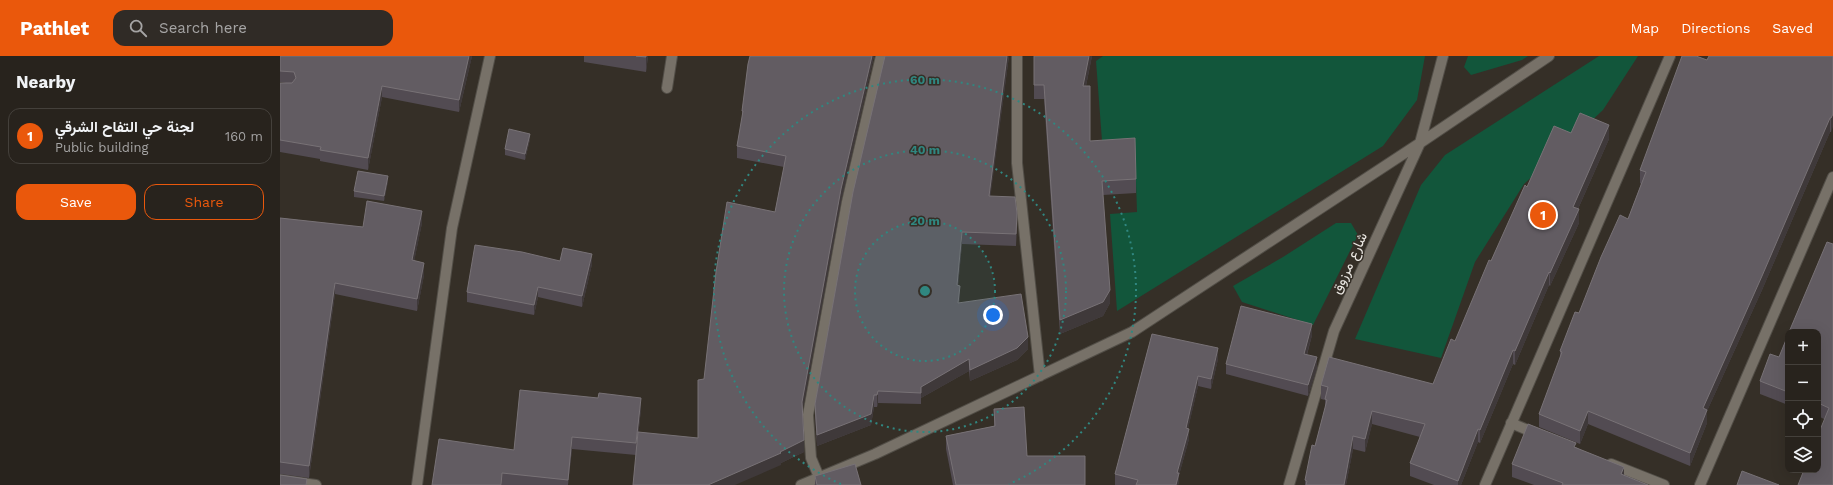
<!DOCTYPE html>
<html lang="en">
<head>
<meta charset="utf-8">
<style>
  body { margin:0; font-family:"Work Sans",Vazirmatn,sans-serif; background:#302b26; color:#f1f3f6 }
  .controls { position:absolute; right:12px; bottom:12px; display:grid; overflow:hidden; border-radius:8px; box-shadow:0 4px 16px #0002 }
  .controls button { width:36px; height:36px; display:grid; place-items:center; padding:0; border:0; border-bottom:1px solid #44403b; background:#28231d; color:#f1f3f6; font:20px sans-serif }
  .you { position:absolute; left:713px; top:259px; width:14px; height:14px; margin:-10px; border:3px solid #fff; border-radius:50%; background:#1a73e8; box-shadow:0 0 0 6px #1a73e833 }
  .badge { display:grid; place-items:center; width:26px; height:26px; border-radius:50%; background:#ea580c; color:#fff; font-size:13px; font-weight:700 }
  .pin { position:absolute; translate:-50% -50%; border:2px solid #fff; box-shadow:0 1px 4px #0006 }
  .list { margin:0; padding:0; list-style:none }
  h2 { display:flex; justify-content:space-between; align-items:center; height:52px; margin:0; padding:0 16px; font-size:17px }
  h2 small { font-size:13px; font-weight:400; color:#a5a4a4 }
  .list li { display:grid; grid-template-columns:26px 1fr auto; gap:12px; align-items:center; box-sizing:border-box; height:56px; margin:0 8px 8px; padding:0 8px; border:1px solid #44403b; border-radius:12px }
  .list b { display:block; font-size:15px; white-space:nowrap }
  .list p { margin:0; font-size:13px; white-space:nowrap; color:#a5a4a4 }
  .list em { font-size:13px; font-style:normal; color:#a5a4a4 }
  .actions { display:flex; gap:8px; padding:12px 16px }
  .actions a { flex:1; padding:9px 0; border:1px solid #ea580c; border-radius:12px; text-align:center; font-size:14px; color:#ea580c }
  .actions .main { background:#ea580c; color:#fff }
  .icon { flex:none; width:22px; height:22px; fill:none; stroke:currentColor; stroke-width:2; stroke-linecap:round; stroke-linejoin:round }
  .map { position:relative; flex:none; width:1553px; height:429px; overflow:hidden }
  header { display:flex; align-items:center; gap:24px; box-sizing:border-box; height:56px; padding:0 20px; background:#ea580c; color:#fff }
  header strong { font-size:19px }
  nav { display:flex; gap:22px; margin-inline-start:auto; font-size:14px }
  .search { width:280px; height:36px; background:#302b26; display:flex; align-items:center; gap:10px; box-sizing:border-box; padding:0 14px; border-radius:12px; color:#a5a4a4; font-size:15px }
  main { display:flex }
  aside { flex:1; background:#28231d }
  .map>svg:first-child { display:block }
  .green { fill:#12563b }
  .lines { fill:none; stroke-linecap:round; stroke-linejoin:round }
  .minor-casing { stroke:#524e47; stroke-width:12 }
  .minor { stroke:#777168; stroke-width:10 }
  .wall { fill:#524b52 }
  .shaded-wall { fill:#3f393a }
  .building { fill:#625c62; stroke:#787276 }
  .ring { fill:none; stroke:#308780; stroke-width:2; stroke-dasharray:2 4 }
  .labels { text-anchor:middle; stroke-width:3; stroke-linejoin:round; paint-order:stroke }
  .street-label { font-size:14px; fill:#edeae5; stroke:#352f27 }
  .centre { fill:#308780; stroke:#352f27; stroke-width:2 }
  .ring-label { font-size:12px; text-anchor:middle; font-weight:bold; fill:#308780; stroke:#352f27; stroke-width:3; stroke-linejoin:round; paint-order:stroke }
</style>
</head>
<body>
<header>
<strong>Pathlet</strong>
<div class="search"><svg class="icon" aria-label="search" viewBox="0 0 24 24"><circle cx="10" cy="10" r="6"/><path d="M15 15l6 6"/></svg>Search here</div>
<nav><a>Map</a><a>Directions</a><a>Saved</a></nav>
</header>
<main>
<aside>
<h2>Nearby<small></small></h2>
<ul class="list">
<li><span class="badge">1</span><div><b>لجنة حي التفاح الشرقي</b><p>Public building</p></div><em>160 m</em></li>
</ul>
<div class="actions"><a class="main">Save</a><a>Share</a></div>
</aside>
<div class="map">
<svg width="1553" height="429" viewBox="0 0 1553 429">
  <rect width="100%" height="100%" fill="#352f27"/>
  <!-- green -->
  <path class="green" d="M 823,0 L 1145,0 L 1137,44 L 1103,90 L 837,255 L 830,158 L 857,156 L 855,96 L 823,98 L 816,5 Z
    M 1188,0 L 1248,0 L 1242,4 L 1191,19 L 1184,11 Z
    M 1319,0 L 1358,0 L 1323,54 L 1244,128 L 1195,206 L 1161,302 L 1075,283 L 1141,129 L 1165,99 Z
    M 1056,167 L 1071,167 L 1078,179 L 1033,269 L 962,246 L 953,230 L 1003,201 Z"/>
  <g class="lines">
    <!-- minor casing -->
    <g class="minor-casing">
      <path id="minor" d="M 737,0 L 737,107 L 760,320
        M 387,32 L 392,0
        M 1231,367 L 1257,378
        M 1331,408 L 1384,429
        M 539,421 L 531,402 L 528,359 L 567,146 L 601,0
        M 0,424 L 36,429
        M 137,429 L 172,172 L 210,0
        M 521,429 L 595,398 L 852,276 L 1140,87 L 1269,0
        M 1009,429 L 1054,275 L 1140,87 L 1163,0
        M 1205,429 L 1390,0
        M 1420,429 L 1553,121"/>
    </g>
    <!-- minor -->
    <use href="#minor" class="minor"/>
  </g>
  <!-- wall -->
  <path class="wall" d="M 0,0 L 192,0 L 179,56 L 102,41 L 88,114 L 40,105 L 40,103 L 0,96 L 0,27 L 6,27 L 0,26 Z
    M 304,0 L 368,0 L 366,16 L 304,6 Z
    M 470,0 L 594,0 L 561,145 L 522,355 L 524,396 L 501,407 L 501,409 L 418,382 L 424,323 L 495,156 L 504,111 L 457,102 L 457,90 L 462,63 L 462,55 Z
    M 729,0 L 710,140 L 737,168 L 736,190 L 682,188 L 678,230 L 680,241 L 679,247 L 748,293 L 737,304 L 690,325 L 689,315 L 641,342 L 641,348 L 598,347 L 597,351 L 594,351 L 591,369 L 537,390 L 535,359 L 535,348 Z
    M 754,0 L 812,0 L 806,30 L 810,85 L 856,123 L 856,137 L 823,139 L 830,247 L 823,260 L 780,278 L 764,43 L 754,43 Z
    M 1553,0 L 1551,76 L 1550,76 L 1482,234 L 1427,355 L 1427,367 L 1410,410 L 1308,368 L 1300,388 L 1259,371 L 1259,358 L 1280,303 L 1280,295 L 1348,163 L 1361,128 L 1360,127 L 1360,114 L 1427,4 Z
    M 1291,77 L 1329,83 L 1298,153 L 1299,167 L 1270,230 L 1269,229 L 1235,309 L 1233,308 L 1200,387 L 1198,386 L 1181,429 L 1154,429 L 1130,420 L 1130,407 L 1140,381 L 1092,368 L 1085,396 L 1073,393 L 1066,429 L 1025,429 L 1025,424 L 1035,390 L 1045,352 L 1045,344 L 1041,343 L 1041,329 L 1153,328 L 1175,285 L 1211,205 L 1247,131 Z
    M 250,83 L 245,104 L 225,99 L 225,93 Z
    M 108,125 L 104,145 L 74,141 L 74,135 Z
    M 0,162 L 83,171 L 142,167 L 134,205 L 144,219 L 137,255 L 55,238 L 29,422 L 0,418 Z
    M 1547,186 L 1553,429 L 1544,363 L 1538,360 L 1538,276 Z
    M 280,205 L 312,208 L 302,251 L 258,241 L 254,259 L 187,246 L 187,236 Z
    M 872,278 L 938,303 L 931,333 L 918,330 L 908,372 L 909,383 L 899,419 L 898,429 L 835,429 L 835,418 Z
    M 1032,279 L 1027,299 L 1037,311 L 1028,340 L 946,318 L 946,308 Z
    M 1508,279 L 1508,349 L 1480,338 L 1480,325 L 1499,301 Z
    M 361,353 L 356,399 L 292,393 L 288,429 L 152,429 L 234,394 Z
    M 714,353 L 747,400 L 805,429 L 673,429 L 666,393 L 666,380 L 714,370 Z
    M 1296,391 L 1344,420 L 1368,429 L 1254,429 L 1232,421 L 1232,408 Z
    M 535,420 L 581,429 L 535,429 Z"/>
  <!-- shaded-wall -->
  <path class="shaded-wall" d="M 189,0 L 192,0 L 179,56 L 179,44 Z
    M 366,0 L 368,0 L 366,16 Z
    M 592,0 L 594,0 L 561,145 L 522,358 L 522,346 L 561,133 Z
    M 727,0 L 729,0 L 709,152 L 709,140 Z
    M 809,0 L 812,0 L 803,44 L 803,30 Z
    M 102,30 L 102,41 L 88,114 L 88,102 Z
    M 1553,58 L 1553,71 L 1551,76 L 1551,62 Z
    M 1550,62 L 1550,76 L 1482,234 L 1427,355 L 1427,367 L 1410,410 L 1410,397 L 1423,352 Z
    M 1329,69 L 1329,83 L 1293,164 L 1293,151 Z
    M 250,78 L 250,83 L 245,104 L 245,98 Z
    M 108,120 L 108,125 L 104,145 L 104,140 Z
    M 1299,153 L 1299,167 L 1270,230 L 1270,217 Z
    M 142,155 L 142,167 L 132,216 L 132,204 Z
    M 682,176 L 682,188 L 677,241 L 677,229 Z
    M 312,198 L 312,208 L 302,251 L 302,240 Z
    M 144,207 L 144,219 L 137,255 L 137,243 Z
    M 1269,216 L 1269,229 L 1235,309 L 1235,295 Z
    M 55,227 L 55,238 L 29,422 L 29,410 Z
    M 680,230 L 680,241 L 678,258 L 678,247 Z
    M 258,231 L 258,241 L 254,259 L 254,249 Z
    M 830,234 L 830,247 L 823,260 L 780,278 L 780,264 Z
    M 1032,268 L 1032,279 L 1024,308 L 1024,298 Z
    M 748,281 L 748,293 L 737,304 L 690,325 L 690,314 Z
    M 938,292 L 938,303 L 931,333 L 931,323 Z
    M 1233,294 L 1233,308 L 1200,387 L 1200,374 Z
    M 1037,301 L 1037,311 L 1028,340 L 1028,329 Z
    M 689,303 L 689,315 L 641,342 L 641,348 L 641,331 Z
    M 918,320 L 918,330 L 906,382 L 906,372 Z
    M 598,335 L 598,347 L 597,351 L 597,339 Z
    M 594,339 L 594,351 L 591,369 L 537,390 L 537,379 Z
    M 361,342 L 361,353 L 356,399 L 356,387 Z
    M 1092,355 L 1092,368 L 1085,396 L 1085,383 Z
    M 1308,355 L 1308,368 L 1300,388 L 1300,375 Z
    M 909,373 L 909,383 L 899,419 L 899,428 L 898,429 L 896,429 L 897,417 Z
    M 1198,373 L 1198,386 L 1181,429 L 1178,429 L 1178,425 Z
    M 1073,380 L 1073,393 L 1066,429 L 1064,429 Z
    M 292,381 L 292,393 L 288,429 Z
    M 524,384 L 524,396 L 501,407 L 501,409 L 455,429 L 428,429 Z
    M 1344,411 L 1344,424 L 1341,418 Z
    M 222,417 L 222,429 L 221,429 Z"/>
  <!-- building -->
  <path class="building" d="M 0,0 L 189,0 L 179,44 L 102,30 L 88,102 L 40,94 L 41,91 L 0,84 L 0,27 L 12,27 L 16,22 L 14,16 L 0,15 Z
    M 356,0 L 366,0 L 366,1 Z
    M 470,0 L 592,0 L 561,133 L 522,346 L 524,384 L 500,396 L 501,397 L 428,429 L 353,429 L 358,376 L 418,382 L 418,324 L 424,323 L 436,216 L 447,146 L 495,156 L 506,100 L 457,90 L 463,55 L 462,55 L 468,8 Z
    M 605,0 L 727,0 L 709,140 L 735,141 L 737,157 L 736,178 L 682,176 L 677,229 L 680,230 L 678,247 L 741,238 L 748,281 L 737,292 L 690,314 L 689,303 L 641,331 L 641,337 L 598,335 L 597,339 L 594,339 L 591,358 L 537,379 L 535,348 L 573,136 Z
    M 754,0 L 809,0 L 803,30 L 810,30 L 810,85 L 855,82 L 856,123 L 822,125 L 830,234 L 823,246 L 780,264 L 764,29 L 754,29 Z
    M 1402,0 L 1416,0 L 1427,4 L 1429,0 L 1553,0 L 1553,58 L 1551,62 L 1550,62 L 1482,220 L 1423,352 L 1427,354 L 1410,397 L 1308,355 L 1300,375 L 1259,358 L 1282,296 L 1280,295 L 1295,256 L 1299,257 L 1321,201 L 1340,159 L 1348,163 L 1366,116 L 1360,114 Z
    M 1300,57 L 1329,69 L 1293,151 L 1299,153 L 1270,217 L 1269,216 L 1235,295 L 1233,294 L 1200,374 L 1198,373 L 1178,425 L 1130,407 L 1145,368 L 1092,355 L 1085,383 L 1073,380 L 1064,429 L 1026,429 L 1027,425 L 1025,424 L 1032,389 L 1035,390 L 1047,344 L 1045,343 L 1048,331 L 1041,329 L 1049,301 L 1153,328 L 1171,283 L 1175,285 L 1209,204 L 1211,205 L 1245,129 L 1247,131 L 1274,70 L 1291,77 Z
    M 229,73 L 250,78 L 245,98 L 225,93 Z
    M 78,115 L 108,120 L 104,140 L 74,135 Z
    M 87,145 L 142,155 L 132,204 L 144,207 L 137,243 L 55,227 L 29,410 L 0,406 L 0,162 L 83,171 Z
    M 1547,186 L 1553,188 L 1553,429 L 1518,429 L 1524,414 L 1538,414 L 1538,379 L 1549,352 L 1538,347 L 1538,276 L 1509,276 Z
    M 195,189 L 242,196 L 280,205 L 283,192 L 312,198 L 302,240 L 258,231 L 254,249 L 187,236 Z
    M 961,250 L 1032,268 L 1024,298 L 1037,301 L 1028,329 L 946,308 Z
    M 872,278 L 938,292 L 931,323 L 918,320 L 906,372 L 909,373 L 897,417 L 899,417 L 896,429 L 856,429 L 858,424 L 835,418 Z
    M 1508,279 L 1508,336 L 1480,325 L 1490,298 L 1499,301 Z
    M 240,334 L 318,342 L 319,337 L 361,342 L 356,387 L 292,381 L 288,424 L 222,417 L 221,429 L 152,429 L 159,383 L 234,394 Z
    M 744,351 L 747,400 L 805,400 L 805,429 L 676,429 L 666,380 L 715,370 L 714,353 Z
    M 1248,368 L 1296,387 L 1294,391 L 1344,411 L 1341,418 L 1368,429 L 1282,429 L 1283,427 L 1232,408 Z
    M 575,408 L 581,429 L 537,429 L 535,420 Z
    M 1462,415 L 1499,429 L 1457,429 Z
    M 0,419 L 27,423 L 26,429 L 0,429 Z"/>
  <!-- distance rings -->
  <circle cx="645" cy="235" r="70" fill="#308780" fill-opacity=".12"/>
  <g class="ring">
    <circle cx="645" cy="235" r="70"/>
    <circle cx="645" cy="235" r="141"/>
    <path d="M561 428A211 211 0 1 1 729 428"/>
  </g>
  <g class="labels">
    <!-- street labels -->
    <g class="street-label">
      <text transform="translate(1069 207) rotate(-65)" y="5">شارع مرزوق</text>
    </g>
  </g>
  <circle cx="645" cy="235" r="6" class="centre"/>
  <g class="ring-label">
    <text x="645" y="28">60 m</text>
    <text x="645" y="98">40 m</text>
    <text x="645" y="169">20 m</text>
  </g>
</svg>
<div class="controls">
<button>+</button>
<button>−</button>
<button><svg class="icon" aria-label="locate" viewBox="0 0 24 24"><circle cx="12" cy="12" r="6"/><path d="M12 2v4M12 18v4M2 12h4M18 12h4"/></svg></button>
<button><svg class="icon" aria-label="layers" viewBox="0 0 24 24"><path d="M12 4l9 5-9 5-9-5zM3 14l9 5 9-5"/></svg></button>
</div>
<div class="you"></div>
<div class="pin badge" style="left:1263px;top:159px">1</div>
</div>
</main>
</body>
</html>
